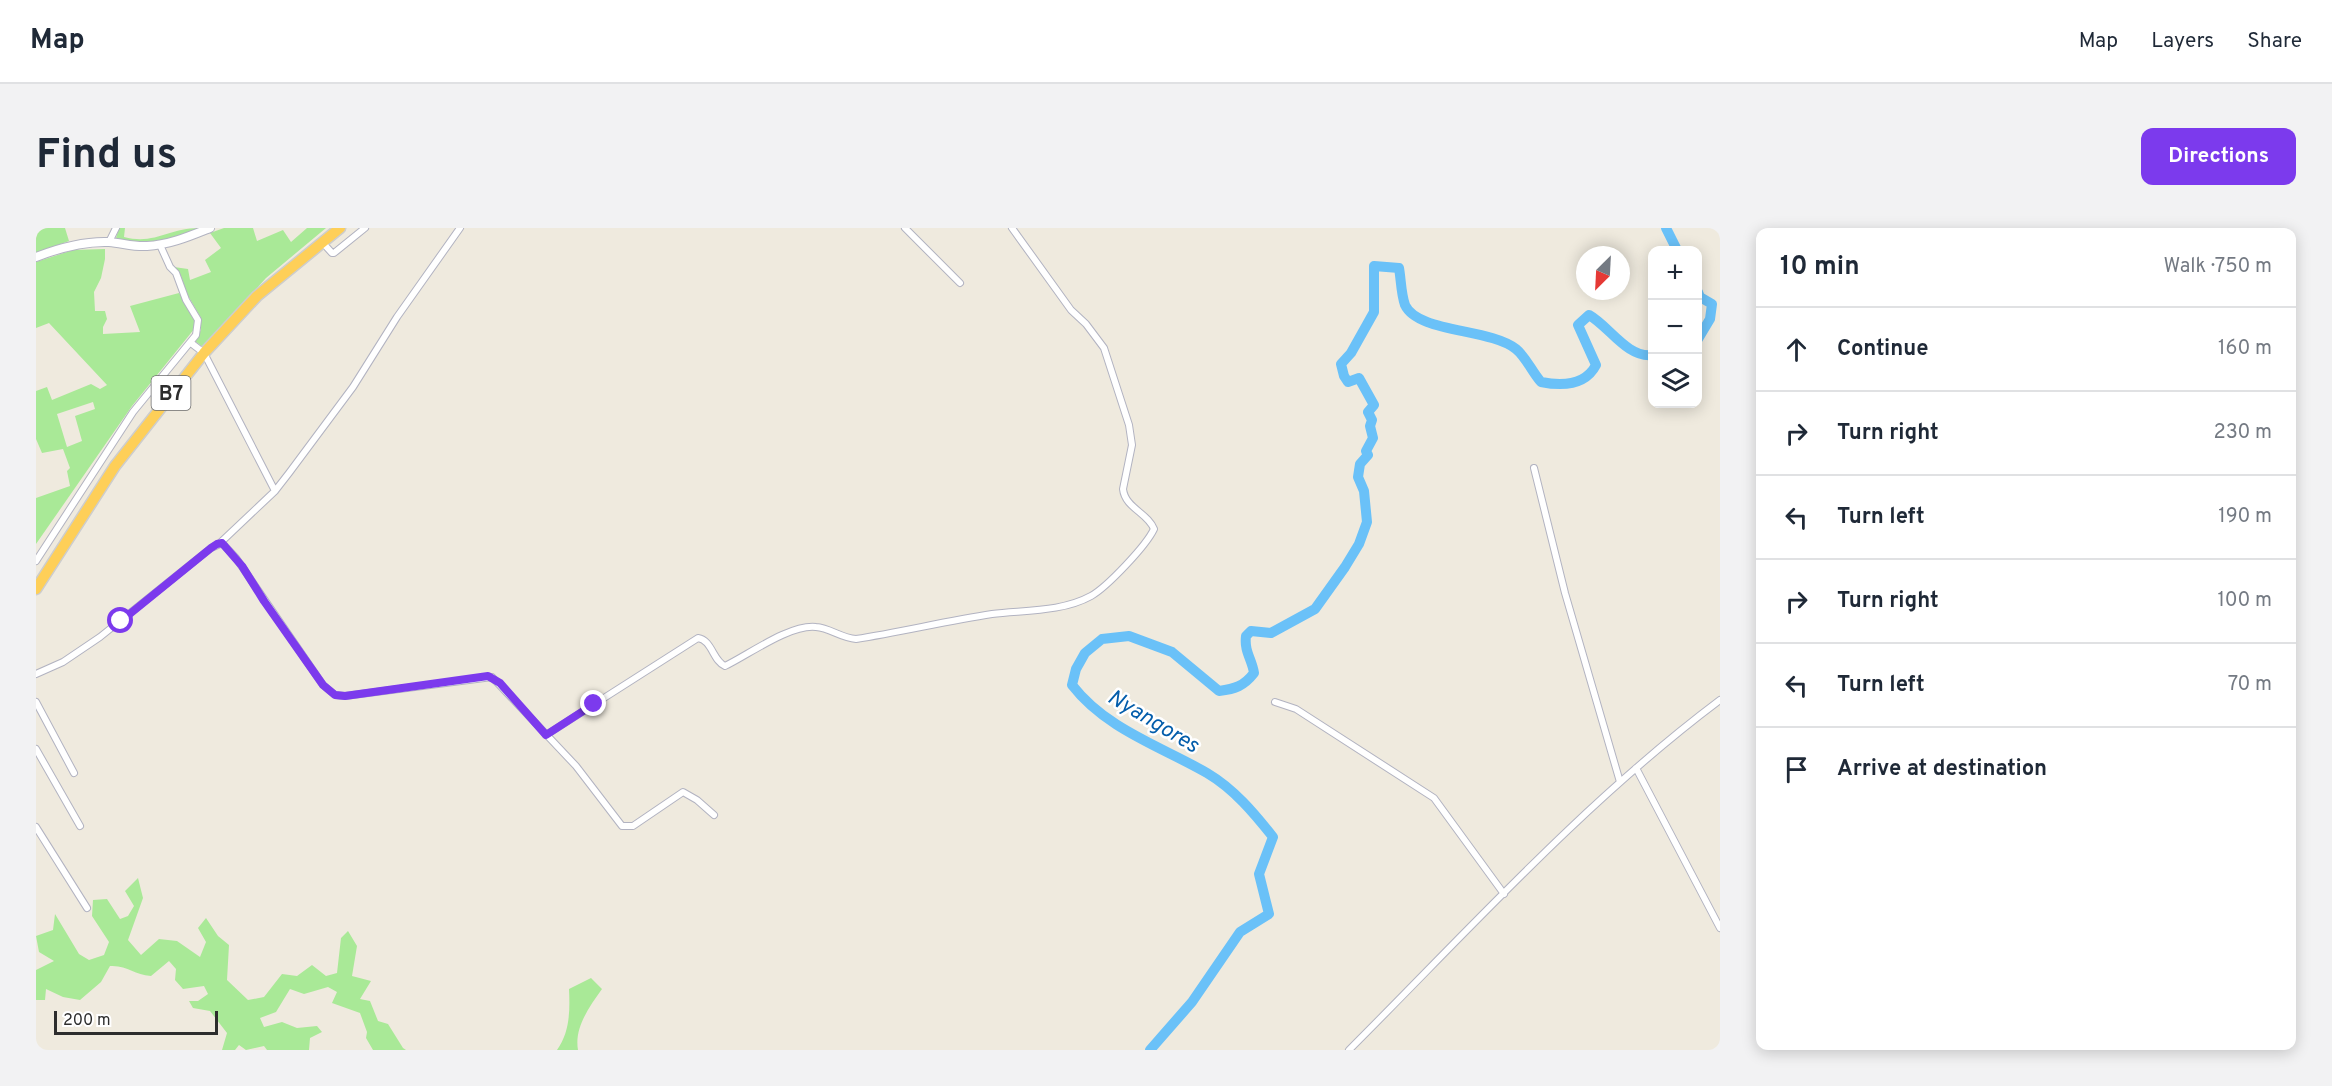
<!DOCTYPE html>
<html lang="en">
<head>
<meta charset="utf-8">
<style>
  body { margin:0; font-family:Overpass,sans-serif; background:#f2f2f3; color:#1f2937 }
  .controls { position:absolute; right:18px; top:18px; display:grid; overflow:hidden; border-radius:12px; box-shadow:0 3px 15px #0003 }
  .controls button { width:54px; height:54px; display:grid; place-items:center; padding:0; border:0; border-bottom:2px solid #e0e1e3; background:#fff; color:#1f2937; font:30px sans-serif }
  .compass { position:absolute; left:1540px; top:18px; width:54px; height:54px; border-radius:50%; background:#fff; box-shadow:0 3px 15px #0003; rotate:204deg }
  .scale { position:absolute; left:18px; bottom:15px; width:164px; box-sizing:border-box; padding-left:6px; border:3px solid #2d2d2d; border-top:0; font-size:16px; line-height:21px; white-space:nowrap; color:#2d2d2d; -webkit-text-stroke:4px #fff; paint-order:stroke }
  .stop { position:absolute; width:18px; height:18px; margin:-14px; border:4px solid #7c3aed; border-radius:50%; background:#fff }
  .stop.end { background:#7c3aed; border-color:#fff; box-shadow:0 2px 6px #0008 }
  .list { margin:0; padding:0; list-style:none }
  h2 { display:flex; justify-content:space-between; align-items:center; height:78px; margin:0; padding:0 24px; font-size:26px }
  h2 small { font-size:20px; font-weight:400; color:#747a83 }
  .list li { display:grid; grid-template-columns:39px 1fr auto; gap:18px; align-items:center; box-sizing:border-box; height:84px; padding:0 24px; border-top:2px solid #e0e1e3 }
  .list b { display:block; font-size:22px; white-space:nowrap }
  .list em { font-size:20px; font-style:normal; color:#747a83 }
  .icon { flex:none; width:33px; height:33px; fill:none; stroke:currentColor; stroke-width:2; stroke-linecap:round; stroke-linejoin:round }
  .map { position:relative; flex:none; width:1684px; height:822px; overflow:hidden; border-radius:12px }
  header { display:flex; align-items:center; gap:36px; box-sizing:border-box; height:84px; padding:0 30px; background:#fff; border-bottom:2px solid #e0e1e3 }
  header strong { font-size:28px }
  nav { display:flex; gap:33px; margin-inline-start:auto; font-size:21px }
  .intro { display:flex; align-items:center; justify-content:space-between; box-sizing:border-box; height:144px; padding:0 36px }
  h1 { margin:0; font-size:42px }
  .button { padding:15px 27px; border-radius:12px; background:#7c3aed; color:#fff; font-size:21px; font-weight:700 }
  main { display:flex; gap:36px; padding:0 36px }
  aside { flex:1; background:#fff; border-radius:12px; box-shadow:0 3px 15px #0003 }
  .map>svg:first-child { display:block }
  .green { fill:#a9e997; fill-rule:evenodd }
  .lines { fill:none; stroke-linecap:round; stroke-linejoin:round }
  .river { stroke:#6ac1f8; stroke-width:10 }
  .minor-casing { stroke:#b2b3c1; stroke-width:8 }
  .tertiary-casing { stroke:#b2b3c1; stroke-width:10 }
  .trunk-casing { stroke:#cdcdcd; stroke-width:13 }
  .minor { stroke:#fff; stroke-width:6 }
  .tertiary { stroke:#fff; stroke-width:8 }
  .trunk { stroke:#fecf58; stroke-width:10 }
  .route { stroke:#7c3aed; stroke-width:8 }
  .labels { text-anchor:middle; stroke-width:5; stroke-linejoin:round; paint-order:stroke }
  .shield { fill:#fff; stroke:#6c6c6c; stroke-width:1.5 }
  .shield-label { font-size:20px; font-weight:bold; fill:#2d2d2d }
  .water-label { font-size:22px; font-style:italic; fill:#035dab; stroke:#fff }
</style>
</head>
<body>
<header>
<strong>Map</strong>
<nav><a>Map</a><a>Layers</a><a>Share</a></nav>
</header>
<div class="intro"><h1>Find us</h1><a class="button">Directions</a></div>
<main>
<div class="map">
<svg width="1684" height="822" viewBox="0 0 1684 822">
  <rect width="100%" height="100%" fill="#efeade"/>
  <!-- green -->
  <path class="green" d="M 0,0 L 29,0 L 33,13 L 0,25 Z
    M 83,0 L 89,0 L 88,9 C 119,17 133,0 163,0 C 138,9 106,26 80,10 Z
    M 188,0 L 217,0 L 221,13 L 247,2 L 255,14 L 271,0 L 290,0 L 230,50 L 167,119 L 159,113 L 165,102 L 165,90 L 151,66 L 145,48 L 138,39 L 152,41 L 154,52 L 175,44 L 169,32 L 185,20 L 174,5 Z
    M 69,21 L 69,31 L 65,50 L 58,64 L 59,83 L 69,83 L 71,91 L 67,99 L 67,106 L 104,104 L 94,78 L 143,65 L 160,92 L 159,100 L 96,178 L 0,316 L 0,270 L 34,258 L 31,243 L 34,240 L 27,221 L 6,225 L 0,211 L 0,163 L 11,159 L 16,172 L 55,156 L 64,161 L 71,157 L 13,95 L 0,100 L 0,34 L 37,22 ZM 57,174 L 59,181 L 39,188 L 46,213 L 31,219 L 21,186 Z
    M 102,650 L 107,670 L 92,712 L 105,727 L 123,711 L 141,713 L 164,729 L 170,714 L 162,700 L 170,690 L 182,708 L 193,717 L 191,752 L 212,772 L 228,769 L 246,746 L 261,748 L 276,737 L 290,748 L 301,745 L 305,710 L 312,703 L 321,718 L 316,748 L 335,753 L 324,771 L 334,773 L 342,793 L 352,796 L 367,820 L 370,822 L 337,822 L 330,810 L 331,804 L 324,785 L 296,775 L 301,764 L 292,759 L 268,766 L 254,761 L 240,784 L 224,790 L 228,799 L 246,794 L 261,800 L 281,798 L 286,804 L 274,810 L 273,822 L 231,822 L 228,818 L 210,822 L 203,817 L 199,822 L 186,822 L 191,805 L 174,783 L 157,780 L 153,773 L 162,773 L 172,766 L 168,758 L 147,761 L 139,752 L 140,741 L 133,733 L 115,748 C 98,747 92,737 74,738 L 65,754 L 44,772 L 27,769 L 10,761 L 9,772 L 0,772 L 0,742 L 18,733 L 3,724 L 0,708 L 17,702 L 19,686 L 43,726 L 53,732 L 68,727 L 73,714 L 56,688 L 57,672 L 71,671 L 84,691 L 92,688 L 98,678 L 89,663 Z
    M 555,750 L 566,761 C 554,778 538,799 542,822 L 521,822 C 534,804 534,782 533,761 Z"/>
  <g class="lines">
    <!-- river -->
    <path class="river" d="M 1630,0 L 1641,22
      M 1662,64 L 1664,69 L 1676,76 L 1674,91 L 1662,111
      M 1114,822 L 1156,774 L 1204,704 L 1233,686 L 1223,646 L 1237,609 C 1218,585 1198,561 1171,545 C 1124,518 1070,501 1036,457 L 1040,441 L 1049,425 L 1066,411 L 1093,408 L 1136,424 L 1183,463 C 1199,461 1208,458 1218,445 C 1216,431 1208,424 1210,408 L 1215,403 L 1235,405 L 1279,381 L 1309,339 L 1323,316 L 1331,294 L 1328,263 L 1322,249 L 1324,236 L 1332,227 L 1330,223 L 1337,210 L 1334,198 L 1336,192 L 1332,184 L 1338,177 L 1323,150 L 1312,154 L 1308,148 L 1305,136 L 1315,125 L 1338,84 L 1338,38 L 1363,40 C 1365,51 1365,66 1369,77 C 1382,105 1453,100 1480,121 C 1490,129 1496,144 1505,154 C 1525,158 1549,158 1560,137 L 1542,97 L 1553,87 C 1573,98 1591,130 1616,127"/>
    <!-- minor casing -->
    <g class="minor-casing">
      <path id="minor" d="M 869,0 L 924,55
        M 73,14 L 80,0
        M 286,14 L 296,25 L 298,25 L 329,0
        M 155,115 L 168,125 L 239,263
        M 1498,240 L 1529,365 L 1584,554
        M 184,315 L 239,263 L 253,245 L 317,159 L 361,89 L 424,0
        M 0,333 L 97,184 L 160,107 L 162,92 L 150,72 L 140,45 L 134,39 L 124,17
        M 0,446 L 27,434 L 64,409 L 175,320 L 186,315 L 200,330 L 287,457 L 299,467 L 309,468 L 456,449 L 540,538 L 586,598 L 597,598 L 647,564 L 661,572 L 678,587
        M 0,474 L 38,545
        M 1239,474 L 1260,481 L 1398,570 L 1468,666
        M 510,507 L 662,410 C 676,412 677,433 689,438 C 712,427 754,396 780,399 C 794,400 805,410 820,411 C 865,404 910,393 956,386 C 988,382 1026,384 1055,368 C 1071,359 1110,318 1118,301 C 1112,285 1089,280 1087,261 L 1096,217 L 1093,197 L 1068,120 L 1050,96 L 1035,82 L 976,0
        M 0,521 L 44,598
        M 1600,540 L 1684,700
        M 0,599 L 51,680
        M 1313,822 C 1433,702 1548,574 1684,472"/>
    </g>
    <!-- tertiary casing -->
    <g class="tertiary-casing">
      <path id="tertiary" d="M 0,29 C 23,20 48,13 73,14 C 86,15 98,19 111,18 C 133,17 154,8 174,0"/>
    </g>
    <!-- trunk casing -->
    <g class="trunk-casing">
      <path id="trunk" d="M 0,361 L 79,238 L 168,125 L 221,68 L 304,0"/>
    </g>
    <!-- minor -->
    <use href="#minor" class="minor"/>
    <!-- tertiary -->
    <use href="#tertiary" class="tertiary"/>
    <!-- trunk -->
    <use href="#trunk" class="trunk"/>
  </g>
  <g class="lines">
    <!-- route -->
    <path class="route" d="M 85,393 L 175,320 L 181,316 L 186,315 L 206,338 L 228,373 L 287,457 L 299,467 L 309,468 L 452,448 L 464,455 L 510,507 L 558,476"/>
  </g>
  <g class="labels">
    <!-- shield labels -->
    <rect class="shield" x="115.5" y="148" width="39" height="34" rx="4.5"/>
    <g class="shield-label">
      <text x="135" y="172">B7</text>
    </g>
    <!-- water labels -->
    <g class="water-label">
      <text transform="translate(1118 492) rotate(31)" y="8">Nyangores</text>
    </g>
  </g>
</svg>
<div class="controls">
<button>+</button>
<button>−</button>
<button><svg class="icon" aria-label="layers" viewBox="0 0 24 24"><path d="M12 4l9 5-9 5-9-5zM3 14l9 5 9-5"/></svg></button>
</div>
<svg class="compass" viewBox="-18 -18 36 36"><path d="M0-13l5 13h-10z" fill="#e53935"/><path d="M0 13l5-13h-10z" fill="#747a83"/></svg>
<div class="scale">200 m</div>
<div class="stop" style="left:85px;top:393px"></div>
<div class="stop end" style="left:558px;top:476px"></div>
</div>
<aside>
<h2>10 min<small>Walk · 750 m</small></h2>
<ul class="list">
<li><svg class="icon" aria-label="ahead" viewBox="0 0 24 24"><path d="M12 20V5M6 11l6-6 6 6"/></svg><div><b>Continue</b></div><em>160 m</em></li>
<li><svg class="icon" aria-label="right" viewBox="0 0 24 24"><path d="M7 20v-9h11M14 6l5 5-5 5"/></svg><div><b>Turn right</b></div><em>230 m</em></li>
<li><svg class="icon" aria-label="left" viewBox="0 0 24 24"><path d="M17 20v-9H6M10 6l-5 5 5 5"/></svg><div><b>Turn left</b></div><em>190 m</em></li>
<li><svg class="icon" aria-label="right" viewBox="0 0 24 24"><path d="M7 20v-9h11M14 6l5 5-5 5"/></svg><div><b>Turn right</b></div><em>100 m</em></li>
<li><svg class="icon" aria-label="left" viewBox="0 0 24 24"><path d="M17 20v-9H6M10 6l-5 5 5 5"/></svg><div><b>Turn left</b></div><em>70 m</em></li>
<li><svg class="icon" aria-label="arrive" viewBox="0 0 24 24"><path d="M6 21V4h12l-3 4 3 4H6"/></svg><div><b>Arrive at destination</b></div></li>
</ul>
</aside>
</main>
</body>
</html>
